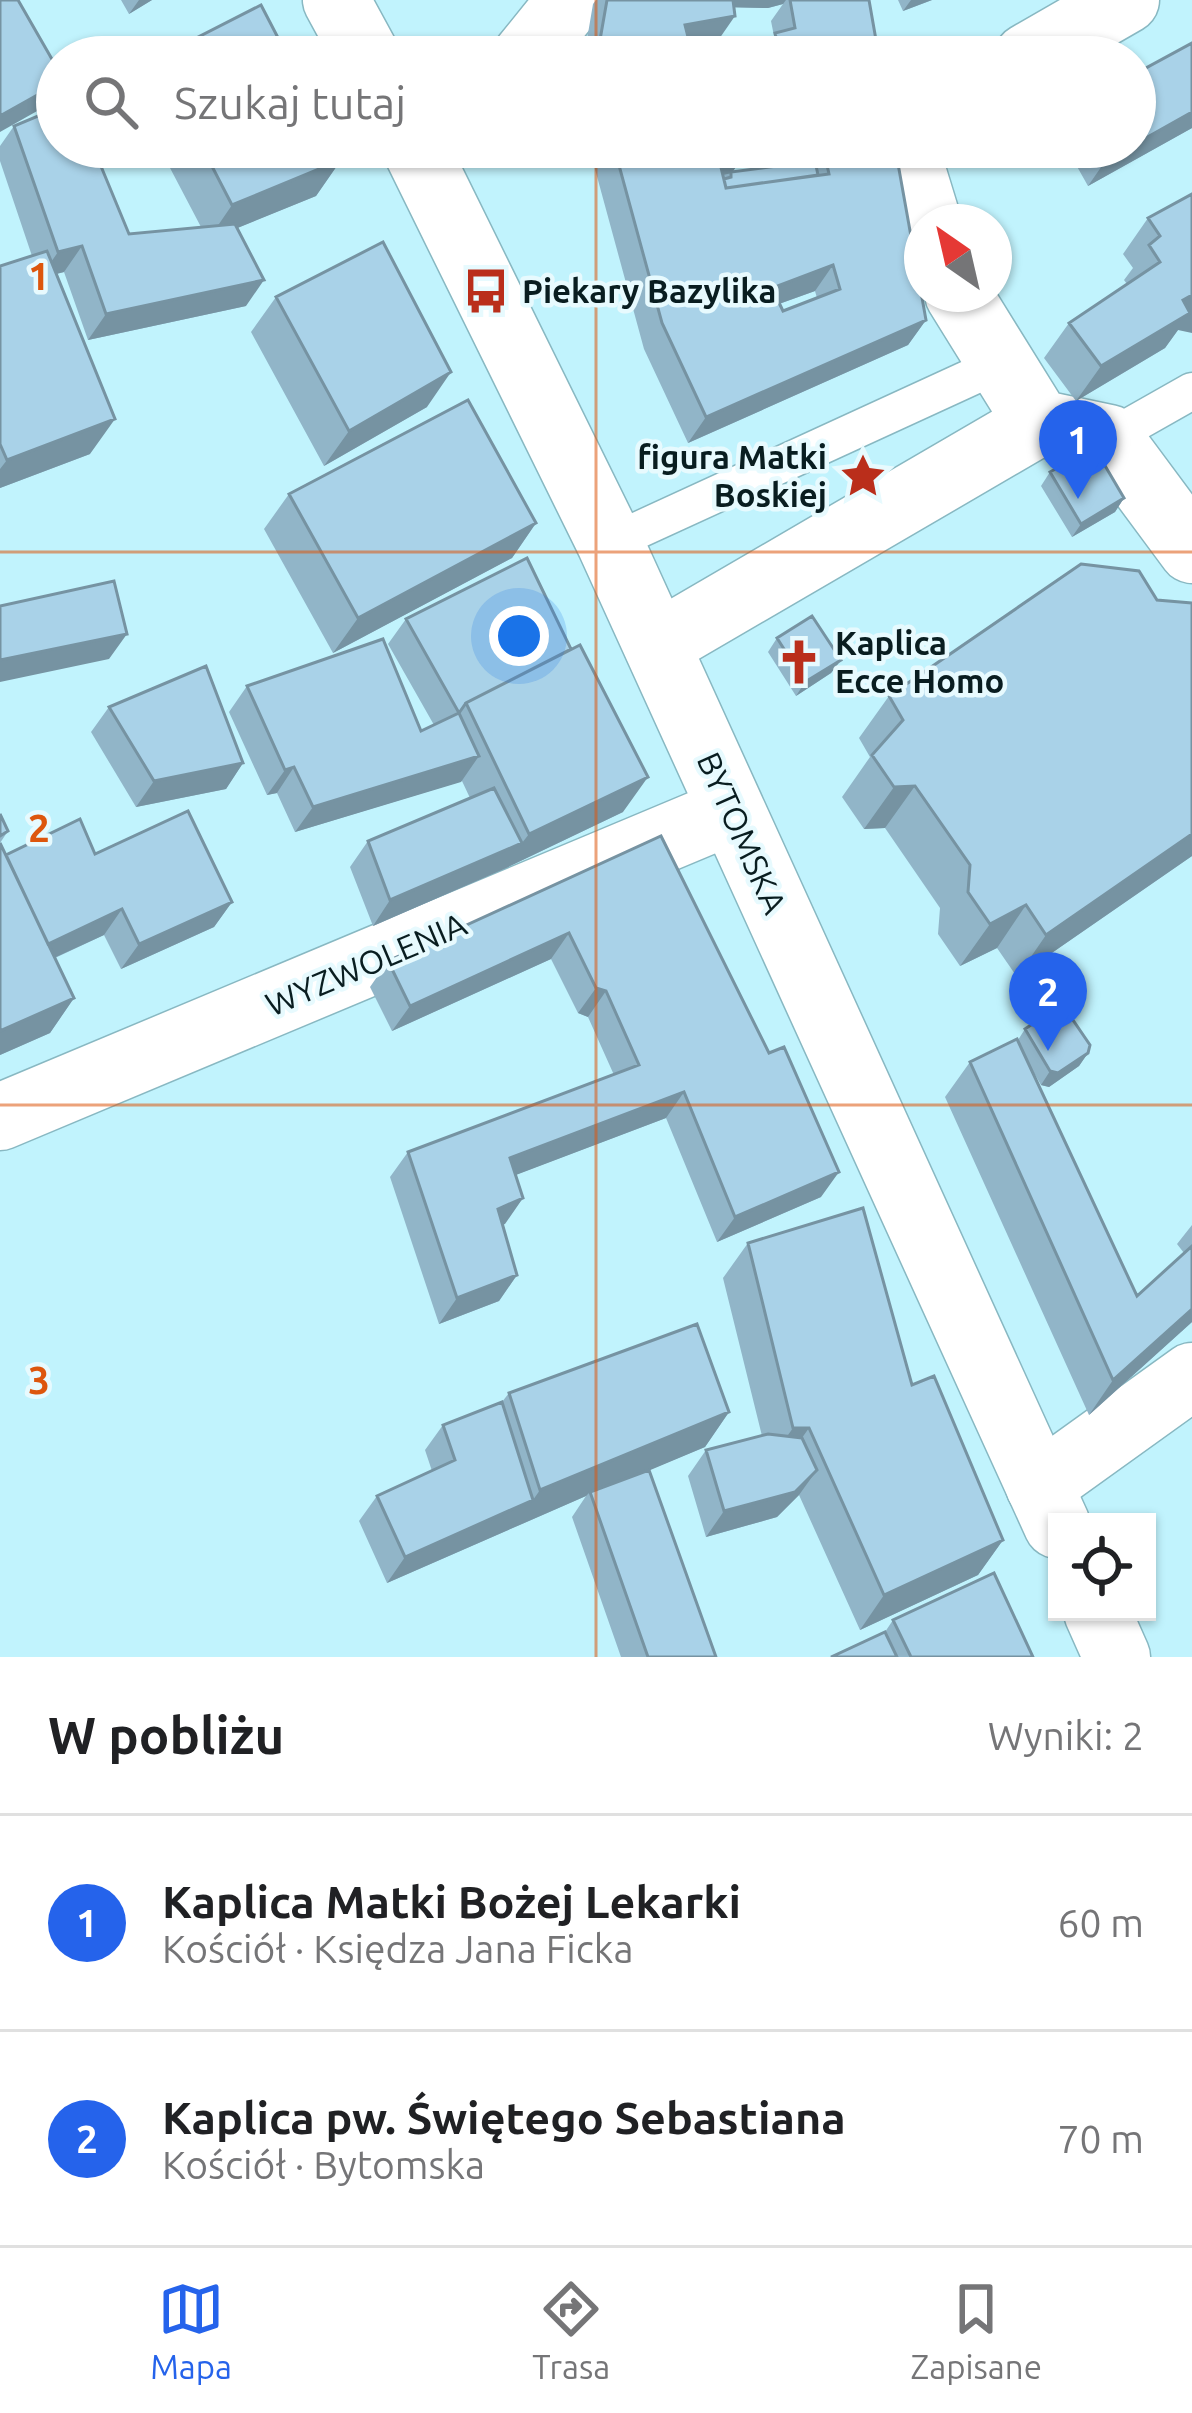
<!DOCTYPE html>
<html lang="pl">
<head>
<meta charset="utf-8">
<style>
  body { margin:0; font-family:Ubuntu,sans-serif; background:#f2f2f2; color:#202124 }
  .controls { position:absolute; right:36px; bottom:36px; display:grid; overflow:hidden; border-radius:0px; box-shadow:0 3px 9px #0004 }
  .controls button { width:108px; height:108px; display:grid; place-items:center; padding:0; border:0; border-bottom:3px solid #e0e0e0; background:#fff; color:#202124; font:60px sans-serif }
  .compass { position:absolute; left:904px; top:204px; width:108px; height:108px; border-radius:50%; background:#fff; box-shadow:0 3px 9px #0004; rotate:326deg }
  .you { position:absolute; left:519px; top:636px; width:42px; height:42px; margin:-30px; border:9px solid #fff; border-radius:50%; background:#1a73e8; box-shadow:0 0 0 18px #1a73e833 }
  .badge { display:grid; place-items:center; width:78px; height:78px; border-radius:50%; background:#2563eb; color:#fff; font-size:39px; font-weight:700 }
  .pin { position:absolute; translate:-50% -99px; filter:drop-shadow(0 3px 6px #0008) }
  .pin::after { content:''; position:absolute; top:63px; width:42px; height:36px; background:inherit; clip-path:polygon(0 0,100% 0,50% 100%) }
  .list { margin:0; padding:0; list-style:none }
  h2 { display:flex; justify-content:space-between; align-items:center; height:156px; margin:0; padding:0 48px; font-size:51px }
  h2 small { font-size:39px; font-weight:400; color:#757577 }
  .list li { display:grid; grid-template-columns:78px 1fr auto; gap:36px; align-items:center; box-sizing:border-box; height:216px; padding:0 48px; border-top:3px solid #e0e0e0 }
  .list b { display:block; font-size:45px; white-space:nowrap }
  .list p { margin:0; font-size:39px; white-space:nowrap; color:#757577 }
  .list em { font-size:39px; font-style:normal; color:#757577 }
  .icon { flex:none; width:66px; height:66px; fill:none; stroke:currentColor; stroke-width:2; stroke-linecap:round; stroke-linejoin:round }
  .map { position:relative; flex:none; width:1192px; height:1657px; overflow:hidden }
  .search { position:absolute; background:#fff; box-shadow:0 3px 9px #0004; left:36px; right:36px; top:36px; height:132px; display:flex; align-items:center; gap:30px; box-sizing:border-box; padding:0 42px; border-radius:66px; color:#757577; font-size:45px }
  .sheet { height:588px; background:#fff }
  nav { display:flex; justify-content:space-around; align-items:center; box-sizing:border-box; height:168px; border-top:3px solid #e0e0e0; background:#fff; font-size:33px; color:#757577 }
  nav a { display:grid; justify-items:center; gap:6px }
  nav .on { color:#2563eb }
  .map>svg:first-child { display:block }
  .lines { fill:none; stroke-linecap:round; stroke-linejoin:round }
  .lane-casing { stroke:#88b8c2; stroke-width:39 }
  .street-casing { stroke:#88b8c2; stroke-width:69 }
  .secondary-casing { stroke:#88b8c2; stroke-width:69 }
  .lane { stroke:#fff; stroke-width:36 }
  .street { stroke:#fff; stroke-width:66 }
  .secondary { stroke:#fff; stroke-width:66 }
  .wall { fill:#91b5c8; fill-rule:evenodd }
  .shaded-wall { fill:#7693a2 }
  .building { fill:#a9d2e8; stroke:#7693a2; stroke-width:3; fill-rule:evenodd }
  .grid { fill:none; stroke:#dd560d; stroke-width:3; stroke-opacity:0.55 }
  .labels { text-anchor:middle; stroke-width:9; stroke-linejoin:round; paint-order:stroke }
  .poi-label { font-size:33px; font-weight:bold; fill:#091d20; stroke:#e7fafe; text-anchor:start }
  .street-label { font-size:33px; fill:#091d20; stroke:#e7fafe }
  .grid-label { font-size:39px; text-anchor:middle; font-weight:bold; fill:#dd560d; stroke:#e7fafe; stroke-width:9; stroke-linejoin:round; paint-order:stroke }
</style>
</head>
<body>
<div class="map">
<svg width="1192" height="1657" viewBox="0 0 1192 1657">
  <rect width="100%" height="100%" fill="#c1f3fd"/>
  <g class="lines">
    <!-- lane casing -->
    <g class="lane-casing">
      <path id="lane" d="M 1109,438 L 1192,391
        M 610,543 L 1000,364"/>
    </g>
    <!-- street casing -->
    <g class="street-casing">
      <path id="street" d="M 525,57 L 571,0
        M 1027,57 L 1126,0
        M 905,147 L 928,222
        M 958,294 L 1038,423
        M 1038,423 L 1109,438 L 1192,550
        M 657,645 L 1038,423
        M 0,1117 L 731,811
        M 1039,1486 L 1192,1376"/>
    </g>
    <!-- secondary casing -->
    <g class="secondary-casing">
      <path id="secondary" d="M 336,0 L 367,57
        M 415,147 L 610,543 L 1057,1525
        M 1097,1612 L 1117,1657"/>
    </g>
    <!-- lane -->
    <use href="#lane" class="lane"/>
    <!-- street -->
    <use href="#street" class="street"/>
    <!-- secondary -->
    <use href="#secondary" class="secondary"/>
  </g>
  <!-- wall -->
  <path class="wall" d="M 121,0 L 152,0 L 129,14 Z
    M 596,0 L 869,0 L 879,57 L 759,57 L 774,36 L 771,21 L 783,4 L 768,8 L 734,7 L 717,42 L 691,46 L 693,57 L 584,57 L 593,4 Z
    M 898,0 L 932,0 L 903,11 Z
    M 1192,43 L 1192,128 L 1088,186 L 1066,147 L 1135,147 Z
    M 14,126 L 98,161 L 129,234 L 201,227 L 159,147 L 334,147 L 341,160 L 316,196 L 237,228 L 246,306 L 88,340 L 64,272 L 56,274 L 90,454 L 0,488 L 0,266 L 32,256 L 0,161 L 0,146 Z
    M 589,147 L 738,147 L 741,159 L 732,172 L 803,163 L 800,147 L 895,147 L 926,320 L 908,345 L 688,443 L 644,349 ZM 815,291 L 817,298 L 783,311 L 779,304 Z
    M 1192,194 L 1178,330 L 1165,348 L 1076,401 L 1044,358 L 1069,323 L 1127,284 L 1124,280 L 1133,268 L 1123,254 L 1148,218 Z
    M 276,297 L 427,407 L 324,466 L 251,332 Z
    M 1050,472 L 1124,498 L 1115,512 L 1072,537 L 1041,486 Z
    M 289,494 L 536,523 L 512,558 L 333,653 L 264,529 Z
    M 406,619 L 623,812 L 504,869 L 373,926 L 350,867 L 368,841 L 470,798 L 462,781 L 295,832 L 277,793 L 267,795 L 229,712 L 247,686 L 421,731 L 434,725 L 388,644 Z
    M 777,638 L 841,660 L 831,673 L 796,696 L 768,652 Z
    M 889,696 L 1192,856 L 1017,977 L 997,948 L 960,966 L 938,934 L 940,908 L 885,828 L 864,829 L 842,797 L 870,757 L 859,738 Z
    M 109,707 L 243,763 L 226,789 L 136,807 L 91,732 Z
    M 0,814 L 8,831 L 0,843 L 6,855 L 95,854 L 232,902 L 214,927 L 121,969 L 104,935 L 55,958 L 74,998 L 50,1033 L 0,1055 Z
    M 661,836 L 821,1197 L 717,1242 L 666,1118 L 515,1175 L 523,1198 L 502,1225 L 517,1275 L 499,1301 L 439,1324 L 390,1177 L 408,1152 L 614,1075 L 588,1017 L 578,1013 L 551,959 L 392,1031 L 370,987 L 388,961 Z
    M 1025,1029 L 1088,1053 L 1079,1066 L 1049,1087 L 1041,1085 L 1030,1066 L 1137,1296 L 1184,1253 L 1177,1244 L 1192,1225 L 1192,1322 L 1089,1415 L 945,1097 L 970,1062 L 1018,1040 Z
    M 748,1243 L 912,1385 L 1003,1540 L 978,1575 L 860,1630 L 799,1495 L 777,1517 L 706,1537 L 688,1476 L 706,1450 L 762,1436 L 723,1278 Z
    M 509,1393 L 729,1412 L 705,1447 L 649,1470 L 716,1657 L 621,1657 L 572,1517 L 586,1496 L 387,1583 L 359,1521 L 377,1496 L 432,1471 L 425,1450 L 443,1425 L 502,1402 Z
    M 893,1620 L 1033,1657 L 831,1657 L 885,1632 Z"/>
  <!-- shaded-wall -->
  <path class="shaded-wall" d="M 139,0 L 152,0 L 129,14 Z
    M 718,0 L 786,0 L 783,4 L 768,8 L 714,7 Z
    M 911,0 L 932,0 L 903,11 Z
    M 735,16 L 717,42 L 667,50 L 685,25 Z
    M 57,84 L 57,90 L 46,106 L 0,132 L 0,116 Z
    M 1192,112 L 1192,128 L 1088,186 L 1106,160 L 1130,147 L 1135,147 L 1135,144 Z
    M 92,147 L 126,147 L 75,173 Z
    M 741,159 L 732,173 L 700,180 L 710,167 Z
    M 341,160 L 316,196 L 208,240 L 232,205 Z
    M 82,246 L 64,272 L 40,278 L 58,252 Z
    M 833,265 L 815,291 L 754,313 L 772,288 Z
    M 264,280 L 246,306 L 88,340 L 106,314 Z
    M 1192,295 L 1192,333 L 1178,330 L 1165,348 L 1076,401 L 1101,366 L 1183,300 Z
    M 926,320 L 908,345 L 688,443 L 706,417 Z
    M 451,372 L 427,407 L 324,466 L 349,431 Z
    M 115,419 L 90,454 L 0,488 L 0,469 L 7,460 Z
    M 1124,498 L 1115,512 L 1072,537 L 1081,524 Z
    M 536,523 L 512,558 L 333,653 L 358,618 Z
    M 127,634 L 109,659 L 0,682 L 0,660 Z
    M 841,660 L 831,673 L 796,696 L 805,682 Z
    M 479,756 L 461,782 L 295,832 L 313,807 Z
    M 243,763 L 226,789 L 136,807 L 154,781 Z
    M 294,767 L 277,793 L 267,795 L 285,770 Z
    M 648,777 L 623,812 L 504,869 L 373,926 L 390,900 L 522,843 L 529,834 Z
    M 915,786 L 885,828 L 864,829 L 894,787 Z
    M 1192,834 L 1192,856 L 1017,977 L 1046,935 Z
    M 232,902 L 214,927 L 121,969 L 139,944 Z
    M 1026,905 L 997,948 L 960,966 L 990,924 Z
    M 122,909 L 104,935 L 21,973 L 39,948 Z
    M 569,933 L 551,959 L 392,1031 L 410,1006 Z
    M 596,988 L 606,991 L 588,1017 L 578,1013 Z
    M 74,998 L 50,1033 L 0,1055 L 0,1031 Z
    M 1088,1053 L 1079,1066 L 1049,1087 L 1041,1085 L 1050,1071 Z
    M 684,1092 L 666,1118 L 492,1184 L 510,1158 Z
    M 839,1172 L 821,1197 L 717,1242 L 735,1217 Z
    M 523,1198 L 505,1224 L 480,1234 L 498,1209 Z
    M 517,1275 L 499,1301 L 439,1324 L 457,1298 Z
    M 1192,1309 L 1192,1322 L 1089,1415 L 1113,1380 Z
    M 729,1412 L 705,1447 L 591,1495 L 590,1492 L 586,1496 L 387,1583 L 405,1557 L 533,1500 L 540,1490 Z
    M 793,1428 L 809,1428 L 784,1463 L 768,1463 Z
    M 817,1470 L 799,1495 L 777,1517 L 706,1537 L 724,1511 Z
    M 1003,1540 L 978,1575 L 860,1630 L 884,1595 Z"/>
  <!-- building -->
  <path class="building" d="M 0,0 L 18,0 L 57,68 L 57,84 L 0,116 Z
    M 607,0 L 733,0 L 735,16 L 685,25 L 693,57 L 597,57 Z
    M 790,0 L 869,0 L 879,57 L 781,57 L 775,33 L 795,28 Z
    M 261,5 L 288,57 L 159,57 Z
    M 1192,43 L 1192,112 L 1135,144 L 1135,74 Z
    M 57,108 L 57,147 L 93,147 L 129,234 L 235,224 L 264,280 L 106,314 L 82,246 L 58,252 L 14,126 Z
    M 202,147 L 334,147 L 341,160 L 232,205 Z
    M 614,147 L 716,147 L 726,188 L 829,174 L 823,147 L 895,147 L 926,320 L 706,417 L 662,323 ZM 833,265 L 840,289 L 783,311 L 772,288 Z
    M 716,147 L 738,147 L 741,159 L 720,164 Z
    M 1098,147 L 1130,147 L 1106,160 Z
    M 815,161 L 818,175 L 726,188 L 724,179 L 731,177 L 731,172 Z
    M 1192,194 L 1192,295 L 1183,300 L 1190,313 L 1101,366 L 1069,323 L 1160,262 L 1149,245 L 1160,236 L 1148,218 Z
    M 383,242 L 451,372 L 349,431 L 276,297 Z
    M 47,251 L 115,419 L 7,460 L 0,444 L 0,266 Z
    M 468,400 L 536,523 L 358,618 L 289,494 Z
    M 1094,447 L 1124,498 L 1081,524 L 1050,472 Z
    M 527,558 L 571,649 L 466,703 L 459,713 L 406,619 Z
    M 1081,564 L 1139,571 L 1157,600 L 1192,603 L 1192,834 L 1046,935 L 1026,905 L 990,924 L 968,892 L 970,865 L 915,786 L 894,787 L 872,755 L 903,720 L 889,696 Z
    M 114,581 L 127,634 L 0,660 L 0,606 Z
    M 812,616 L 841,660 L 805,682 L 777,638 Z
    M 383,639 L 421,731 L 459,713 L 479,756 L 313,807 L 294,767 L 285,770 L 247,686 Z
    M 580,645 L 648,777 L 529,834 L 466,703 Z
    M 206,666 L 243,763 L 154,781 L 109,707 Z
    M 494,788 L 522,843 L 390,900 L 368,841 Z
    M 188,811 L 232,902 L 139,944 L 122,909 L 48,944 L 6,855 L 80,819 L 95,854 Z
    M 0,814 L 8,831 L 0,836 Z
    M 661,836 L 769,1053 L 784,1047 L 839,1172 L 735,1217 L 684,1092 L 510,1158 L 523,1198 L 498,1209 L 517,1275 L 457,1298 L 408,1152 L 639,1065 L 606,991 L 596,988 L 569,933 L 410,1006 L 388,961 Z
    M 0,843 L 74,998 L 0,1031 Z
    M 1062,1004 L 1090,1045 L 1088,1053 L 1058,1073 L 1050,1071 L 1025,1029 Z
    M 1017,1039 L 1137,1296 L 1192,1246 L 1192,1309 L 1113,1380 L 970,1062 Z
    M 863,1208 L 912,1385 L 934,1376 L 1003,1540 L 884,1595 L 809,1428 L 793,1428 L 748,1243 Z
    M 697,1324 L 729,1412 L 540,1490 L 509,1393 Z
    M 502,1402 L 533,1500 L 405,1557 L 377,1496 L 455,1460 L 443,1425 Z
    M 768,1434 L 802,1438 L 817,1470 L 795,1492 L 724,1511 L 706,1450 Z
    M 649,1470 L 716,1657 L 648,1657 L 590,1492 Z
    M 994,1573 L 1033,1657 L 911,1657 L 893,1620 Z
    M 885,1632 L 897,1657 L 831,1657 Z"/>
  <!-- grid -->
  <path class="grid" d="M 596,0 L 596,57M 596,147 L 596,1657M 0,552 L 1192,552M 0,1105 L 1192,1105"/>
  <!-- icons -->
  <defs>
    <g id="bus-bare" transform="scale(3.6)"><path d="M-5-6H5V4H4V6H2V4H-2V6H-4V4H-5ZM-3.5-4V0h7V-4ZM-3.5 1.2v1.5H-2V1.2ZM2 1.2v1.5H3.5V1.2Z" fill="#ba2e1b" stroke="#e7fafe" stroke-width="2.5" paint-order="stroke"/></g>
    <g id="sight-bare" transform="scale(3.6)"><path d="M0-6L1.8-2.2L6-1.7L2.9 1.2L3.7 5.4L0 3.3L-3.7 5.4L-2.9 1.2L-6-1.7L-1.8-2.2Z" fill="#ba2e1b" stroke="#e7fafe" stroke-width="2.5" paint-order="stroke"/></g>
    <g id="church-bare" transform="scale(3.6)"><path d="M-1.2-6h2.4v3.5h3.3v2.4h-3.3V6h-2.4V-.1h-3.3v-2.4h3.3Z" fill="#ba2e1b" stroke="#e7fafe" stroke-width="2.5" paint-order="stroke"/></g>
  </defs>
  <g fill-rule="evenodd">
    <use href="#bus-bare" x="486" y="291"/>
    <use href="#sight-bare" x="863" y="476"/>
    <use href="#church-bare" x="799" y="662"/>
  </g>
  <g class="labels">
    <!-- poi labels -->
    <g class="poi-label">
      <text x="522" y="303">Piekary Bazylika</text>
      <text x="827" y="469" text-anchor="end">figura Matki<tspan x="827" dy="38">Boskiej</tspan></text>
      <text x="835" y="655">Kaplica<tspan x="835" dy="38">Ecce Homo</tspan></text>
    </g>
    <!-- street labels -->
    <g class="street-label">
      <text transform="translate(742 833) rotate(66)" y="12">BYTOMSKA</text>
      <text transform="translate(366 964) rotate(-23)" y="12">WYZWOLENIA</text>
    </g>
  </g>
  <g class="grid-label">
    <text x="39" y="290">1</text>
    <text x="39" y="842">2</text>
    <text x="39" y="1394">3</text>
  </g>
</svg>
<div class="controls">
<button><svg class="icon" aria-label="locate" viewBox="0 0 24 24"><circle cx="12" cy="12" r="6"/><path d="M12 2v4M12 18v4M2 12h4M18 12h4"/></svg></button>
</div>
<svg class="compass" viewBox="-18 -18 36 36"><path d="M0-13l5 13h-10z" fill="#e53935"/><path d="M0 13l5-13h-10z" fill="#757577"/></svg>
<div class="you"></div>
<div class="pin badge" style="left:1078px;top:499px">1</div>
<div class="pin badge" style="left:1048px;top:1051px">2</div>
<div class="search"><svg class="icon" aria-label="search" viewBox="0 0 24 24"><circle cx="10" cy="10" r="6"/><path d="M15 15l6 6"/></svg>Szukaj tutaj</div>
</div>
<section class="sheet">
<h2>W pobliżu<small>Wyniki: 2</small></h2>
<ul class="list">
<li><span class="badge">1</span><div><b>Kaplica Matki Bożej Lekarki</b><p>Kościół · Księdza Jana Ficka</p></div><em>60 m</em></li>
<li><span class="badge">2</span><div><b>Kaplica pw. Świętego Sebastiana</b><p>Kościół · Bytomska</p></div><em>70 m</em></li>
</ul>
</section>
<nav>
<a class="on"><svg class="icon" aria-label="map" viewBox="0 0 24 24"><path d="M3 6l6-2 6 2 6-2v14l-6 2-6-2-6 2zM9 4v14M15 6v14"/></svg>Mapa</a>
<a><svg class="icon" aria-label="directions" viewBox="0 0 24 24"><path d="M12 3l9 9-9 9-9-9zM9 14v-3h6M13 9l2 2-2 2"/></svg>Trasa</a>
<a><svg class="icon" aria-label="saved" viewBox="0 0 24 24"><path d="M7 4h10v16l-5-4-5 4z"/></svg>Zapisane</a>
</nav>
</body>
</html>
